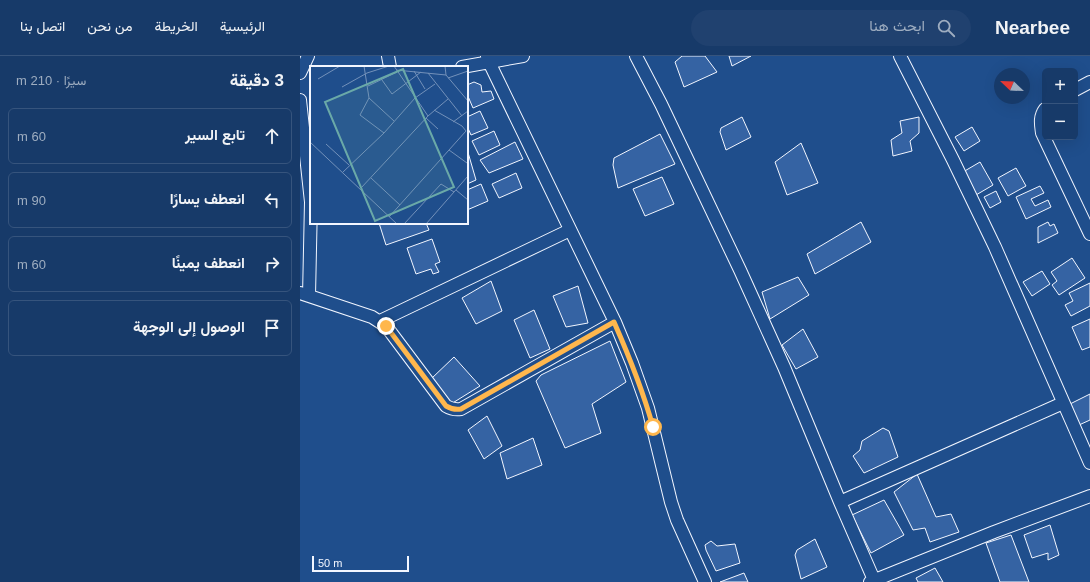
<!DOCTYPE html>
<html lang="ar">
<head>
<meta charset="utf-8">
<style>
  body { margin:0; font-family:Arial,Vazirmatn,sans-serif; background:#20416f; color:#f1f3f6; direction:rtl }
  .controls { position:absolute; right:12px; top:12px; display:grid; overflow:hidden; border-radius:6px; box-shadow:0 4px 16px #0002 }
  .controls button { width:36px; height:36px; display:grid; place-items:center; padding:0; border:0; border-bottom:1px solid #36547d; background:#173a69; color:#f1f3f6; font:20px sans-serif }
  .compass { position:absolute; left:694px; top:12px; width:36px; height:36px; border-radius:50%; background:#173a69; box-shadow:0 4px 16px #0002; rotate:293deg }
  .scale { position:absolute; left:12px; bottom:10px; width:97px; box-sizing:border-box; padding-left:4px; border:2px solid #f2f6ff; border-top:0; font-size:11px; line-height:14px; white-space:nowrap; color:#f2f6ff; -webkit-text-stroke:3px #1f4e8c; paint-order:stroke }
  .stop { position:absolute; width:12px; height:12px; margin:-9px; border:3px solid #ffb74d; border-radius:50%; background:#fff }
  .stop.end { background:#ffb74d; border-color:#fff; box-shadow:0 1px 4px #0008 }
  .list { margin:0; padding:0; list-style:none }
  h2 { display:flex; justify-content:space-between; align-items:center; height:52px; margin:0; padding:0 16px; font-size:17px }
  h2 small { font-size:13px; font-weight:400; color:#9eadc0 }
  .list li { display:grid; grid-template-columns:26px 1fr auto; gap:12px; align-items:center; box-sizing:border-box; height:56px; margin:0 8px 8px; padding:0 8px; border:1px solid #36547d; border-radius:6px }
  .list b { display:block; font-size:15px; white-space:nowrap }
  .list em { font-size:13px; font-style:normal; color:#9eadc0 }
  .icon { flex:none; width:22px; height:22px; fill:none; stroke:currentColor; stroke-width:2; stroke-linecap:round; stroke-linejoin:round }
  .map { position:relative; flex:none; width:790px; height:526px; overflow:hidden; direction:ltr }
  header { display:flex; align-items:center; gap:24px; box-sizing:border-box; height:56px; padding:0 20px; background:#173a69; border-bottom:1px solid #36547d }
  header strong { font-size:19px }
  nav { display:flex; gap:22px; margin-inline-start:auto; font-size:14px }
  .search { width:280px; height:36px; background:#20416f; display:flex; align-items:center; gap:10px; box-sizing:border-box; padding:0 14px; border-radius:22px; color:#9eadc0; font-size:15px }
  main { display:flex }
  aside { flex:1; background:#173a69 }
  .map>svg:first-child { display:block }
  .building { fill:#3563a3; stroke:#f2f6ff }
  .lines { fill:none; stroke-linecap:round; stroke-linejoin:round }
  .street-casing { stroke:#f2f6ff; stroke-width:14 }
  .street { stroke:#1f4e8c; stroke-width:12 }
  .route { stroke:#ffb74d; stroke-width:5 }
  .inset-road { fill:none; stroke:#7391ba; stroke-width:1 }
  .view { fill:#6aa9a8; fill-opacity:0.15; stroke:#6aa9a8; stroke-width:2 }
  .inset-edge { fill:none; stroke:#f2f6ff; stroke-width:2 }
</style>
</head>
<body>
<header>
<strong>Nearbee</strong>
<div class="search"><svg class="icon" aria-label="search" viewBox="0 0 24 24"><circle cx="10" cy="10" r="6"/><path d="M15 15l6 6"/></svg>ابحث هنا</div>
<nav><a>الرئيسية</a><a>الخريطة</a><a>من نحن</a><a>اتصل بنا</a></nav>
</header>
<main>
<div class="map">
<svg width="790" height="526" viewBox="0 0 790 526">
  <rect width="100%" height="100%" fill="#1f4e8c"/>
  <!-- building -->
  <path class="building" d="M 382,0 L 405,0 L 417,16 L 384,31 L 375,6 Z
    M 429,0 L 451,0 L 432,10 Z
    M 174,26 L 181,29 L 182,36 L 191,35 L 194,43 L 173,52 L 167,38 L 167,29 Z
    M 180,55 L 188,72 L 171,79 L 167,70 L 167,61 Z
    M 442,61 L 451,81 L 426,94 L 420,76 L 421,72 Z
    M 619,61 L 619,77 L 610,85 L 612,95 L 593,100 L 591,84 L 602,77 L 600,65 Z
    M 672,71 L 680,85 L 664,95 L 655,81 Z
    M 194,75 L 200,89 L 179,99 L 172,85 Z
    M 360,78 L 375,108 L 318,132 L 313,109 L 314,102 Z
    M 215,86 L 223,103 L 189,117 L 180,104 Z
    M 501,87 L 518,127 L 487,139 L 475,106 Z
    M 167,93 L 176,124 L 167,128 Z
    M 680,106 L 693,129 L 676,139 L 663,116 Z
    M 716,112 L 726,130 L 708,140 L 698,122 Z
    M 216,117 L 222,132 L 199,142 L 192,128 Z
    M 362,121 L 374,148 L 345,160 L 333,133 Z
    M 181,128 L 188,145 L 167,154 L 167,134 Z
    M 740,130 L 744,137 L 731,143 L 735,150 L 748,144 L 751,151 L 726,163 L 716,141 Z
    M 696,135 L 701,146 L 690,152 L 684,141 Z
    M 561,166 L 571,186 L 515,218 L 507,198 Z
    M 748,166 L 750,170 L 754,168 L 758,177 L 738,187 L 738,171 Z
    M 79,167 L 126,167 L 129,174 L 86,189 Z
    M 132,183 L 140,206 L 135,208 L 139,216 L 133,218 L 131,213 L 116,218 L 107,192 Z
    M 772,202 L 785,222 L 759,239 L 752,229 L 757,225 L 751,216 Z
    M 742,215 L 750,228 L 732,240 L 723,226 Z
    M 498,221 L 509,239 L 470,263 L 462,236 Z
    M 191,225 L 202,255 L 176,268 L 162,242 Z
    M 790,227 L 790,250 L 771,260 L 765,249 L 773,245 L 769,237 Z
    M 278,230 L 288,267 L 266,271 L 253,240 Z
    M 234,254 L 250,293 L 230,302 L 214,264 Z
    M 790,263 L 790,291 L 782,294 L 772,271 Z
    M 503,273 L 518,301 L 496,313 L 482,289 Z
    M 310,285 L 326,326 L 292,348 L 301,377 L 265,392 L 236,325 L 241,319 Z
    M 154,301 L 180,330 L 151,348 L 131,323 Z
    M 790,338 L 790,364 L 779,369 L 768,349 Z
    M 187,360 L 202,390 L 184,403 L 168,374 Z
    M 583,372 L 589,375 L 598,401 L 564,417 L 553,400 L 560,394 L 562,385 Z
    M 233,382 L 242,409 L 207,423 L 200,397 Z
    M 617,418 L 636,461 L 651,458 L 659,476 L 630,486 L 625,472 L 613,474 L 594,436 Z
    M 584,444 L 604,479 L 571,497 L 552,459 Z
    M 750,469 L 759,499 L 748,504 L 748,497 L 732,502 L 724,479 Z
    M 711,479 L 729,526 L 700,526 L 686,487 Z
    M 515,483 L 527,511 L 501,523 L 495,499 L 497,494 Z
    M 411,485 L 417,490 L 435,488 L 440,507 L 416,515 L 406,494 L 405,489 Z
    M 635,512 L 643,526 L 618,526 L 616,522 Z
    M 444,517 L 448,526 L 420,526 Z"/>
  <g class="lines">
    <!-- street casing -->
    <g class="street-casing">
      <path id="street" d="M 88,0 L 90,11
        M 187,0 L 189,6 L 315,266 L 332,307 L 348,352 L 371,446 L 377,464 L 405,526
        M 336,0 L 361,48 L 440,214 L 484,311 L 540,446 L 574,524
        M 600,0 L 653,104 L 695,191 L 790,407
        M 162,11 L 223,0
        M 0,17 L 8,0
        M 775,34 L 790,26
        M 0,44 L 11,146 L 9,240
        M 745,53 C 739,61 741,69 742,77 L 790,178
        M 0,237 L 72,261 L 86,270 L 146,350 C 151,353 155,354 161,353 L 315,266
        M 80,265 L 270,174
        M 540,446 L 763,347
        M 570,526 L 694,476 L 790,440"/>
    </g>
    <!-- street -->
    <use href="#street" class="street"/>
  </g>
  <g class="lines">
    <!-- route -->
    <path class="route" d="M 86,270 L 146,350 C 151,353 155,354 161,353 L 314,266 C 329,300 343,335 353,371"/>
  </g>
  <!-- overview -->
  <g transform="translate(10 10)">
    <rect width="158" height="158" fill="#1f4e8c"/>
    <path class="inset-road" d="M 54,0 L 59,32 L 50,49 L 74,67M 84,0 L 118,50M 135,0 L 136,9 L 158,35M 86,4 L 136,9M 104,5 L 115,23M 118,7 L 152,50M 138,12 L 158,5M 8,13 L 30,0M 72,14 L 82,28 L 111,6M 58,20 L 87,6M 32,21 L 57,7 L 79,0M 59,32 L 84,55M 116,52 L 128,63M 143,56 L 158,45M 0,76 L 87,158M 16,78 L 39,99M 139,84 L 157,97M 33,106 L 74,67 L 105,32 L 125,18M 61,112 L 90,139M 51,122 L 118,50 L 138,33M 146,124 L 158,134M 79,151 L 156,65 L 152,60 L 124,44M 94,158 L 131,118 L 144,126M 116,158 L 158,110"/>
    <path class="view" d="M 93,3 L 144,121 L 65,155 L 15,36 Z"/>
    <rect width="158" height="158" class="inset-edge"/>
  </g>
</svg>
<div class="controls">
<button>+</button>
<button>−</button>
</div>
<svg class="compass" viewBox="-18 -18 36 36"><path d="M0-13l5 13h-10z" fill="#e53935"/><path d="M0 13l5-13h-10z" fill="#9eadc0"/></svg>
<div class="scale">50 m</div>
<div class="stop" style="left:353px;top:371px"></div>
<div class="stop end" style="left:86px;top:270px"></div>
</div>
<aside>
<h2>3 دقيقة<small>سيرًا · 210 m</small></h2>
<ul class="list">
<li><svg class="icon" aria-label="ahead" viewBox="0 0 24 24"><path d="M12 20V5M6 11l6-6 6 6"/></svg><div><b>تابع السير</b></div><em>60 m</em></li>
<li><svg class="icon" aria-label="left" viewBox="0 0 24 24"><path d="M17 20v-9H6M10 6l-5 5 5 5"/></svg><div><b>انعطف يسارًا</b></div><em>90 m</em></li>
<li><svg class="icon" aria-label="right" viewBox="0 0 24 24"><path d="M7 20v-9h11M14 6l5 5-5 5"/></svg><div><b>انعطف يمينًا</b></div><em>60 m</em></li>
<li><svg class="icon" aria-label="arrive" viewBox="0 0 24 24"><path d="M6 21V4h12l-3 4 3 4H6"/></svg><div><b>الوصول إلى الوجهة</b></div></li>
</ul>
</aside>
</main>
</body>
</html>
